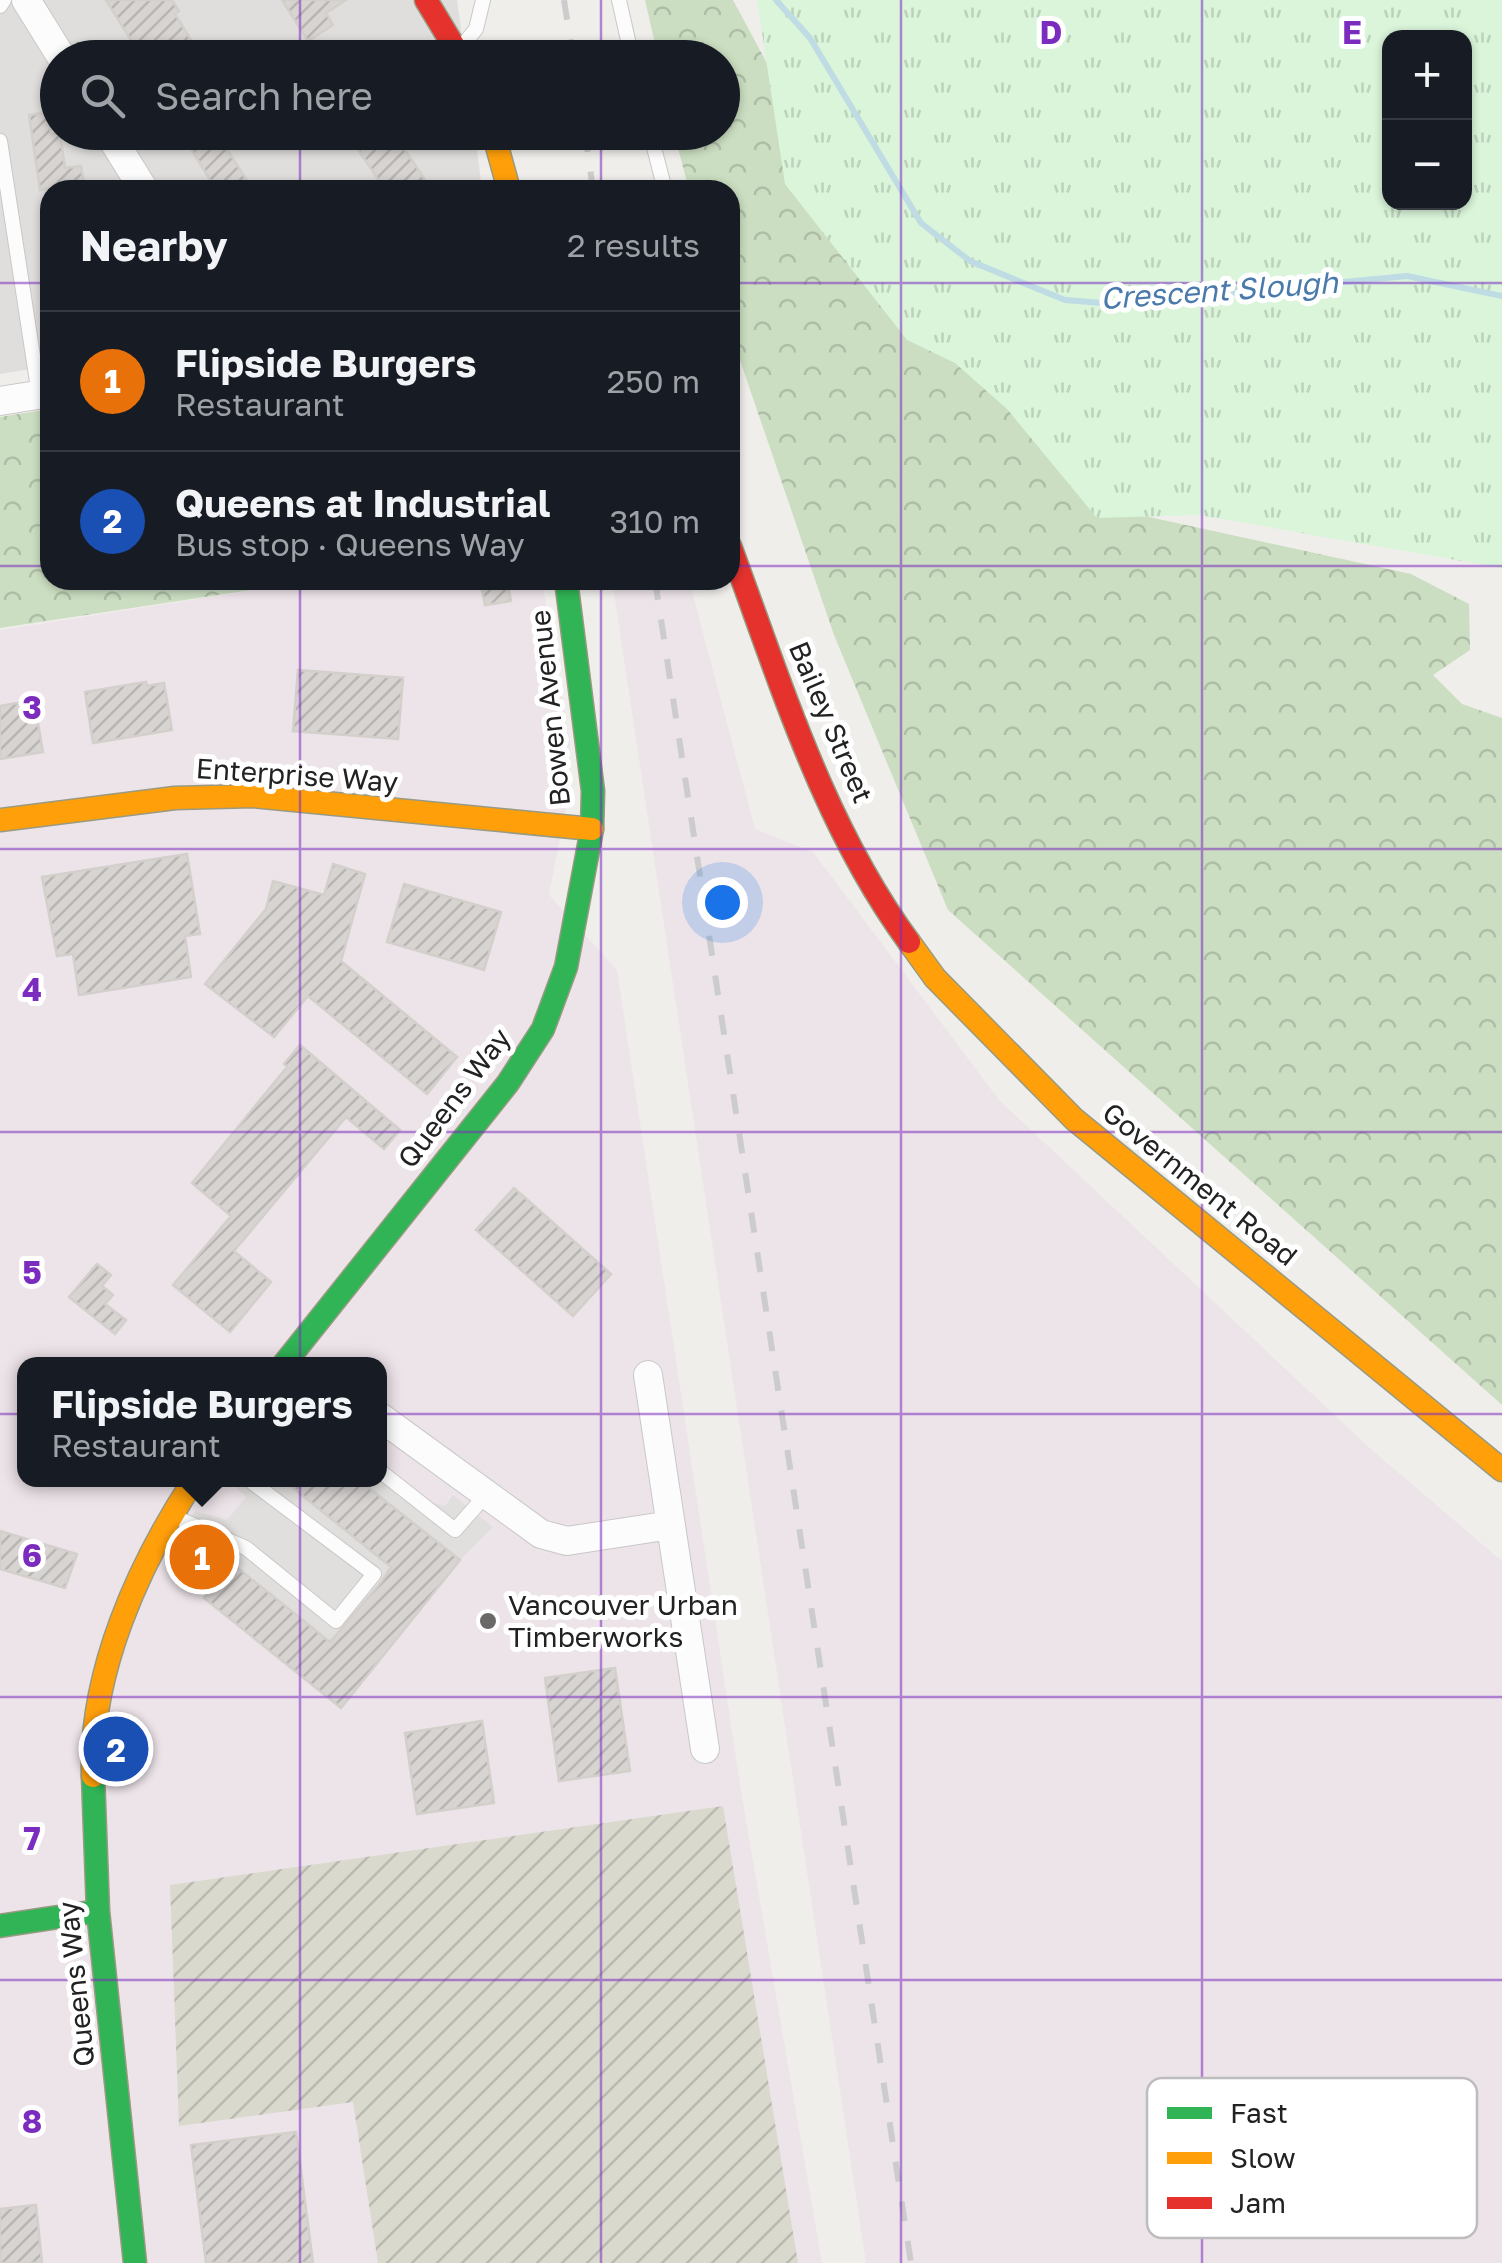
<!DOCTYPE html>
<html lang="en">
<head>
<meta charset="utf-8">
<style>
  body { margin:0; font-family:"Golos Text",sans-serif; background:#20242c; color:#f1f3f6 }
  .controls { position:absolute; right:30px; top:30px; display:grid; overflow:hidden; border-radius:20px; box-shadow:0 2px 8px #0004 }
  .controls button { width:90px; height:90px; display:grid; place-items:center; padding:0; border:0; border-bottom:2px solid #363941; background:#171b24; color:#f1f3f6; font:50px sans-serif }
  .you { position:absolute; left:722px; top:902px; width:35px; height:35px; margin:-25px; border:8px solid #fff; border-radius:50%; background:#1a73e8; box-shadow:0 0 0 15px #1a73e833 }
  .badge { display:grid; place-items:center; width:65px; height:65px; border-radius:50%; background:#0f766e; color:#fff; font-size:32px; font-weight:700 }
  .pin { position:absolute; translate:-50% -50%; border:5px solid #fff; box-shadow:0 2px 10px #0006 }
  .popup { position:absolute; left:17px; top:1357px; width:370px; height:130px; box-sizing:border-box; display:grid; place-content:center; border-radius:20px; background:#171b24; filter:drop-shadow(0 2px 8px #0005); font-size:32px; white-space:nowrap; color:#9ea1a6 }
  .popup b { font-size:38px; color:#f1f3f6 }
  .popup::after { content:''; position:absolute; left:50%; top:100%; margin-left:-20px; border:20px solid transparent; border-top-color:#171b24 }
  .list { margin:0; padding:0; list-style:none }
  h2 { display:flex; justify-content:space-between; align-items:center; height:130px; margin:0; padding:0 40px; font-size:42px }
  h2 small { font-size:32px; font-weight:400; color:#9ea1a6 }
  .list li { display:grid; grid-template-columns:65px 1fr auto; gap:30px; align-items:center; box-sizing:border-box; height:140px; padding:0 40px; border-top:2px solid #363941 }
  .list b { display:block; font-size:38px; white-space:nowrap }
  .list p { margin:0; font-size:32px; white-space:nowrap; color:#9ea1a6 }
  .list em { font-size:32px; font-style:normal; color:#9ea1a6 }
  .icon { flex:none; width:55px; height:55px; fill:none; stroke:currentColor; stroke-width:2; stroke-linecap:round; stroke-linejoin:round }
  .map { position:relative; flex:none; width:1502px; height:2263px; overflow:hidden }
  .search { position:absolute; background:#171b24; box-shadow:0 2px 8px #0004; left:40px; top:40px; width:700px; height:110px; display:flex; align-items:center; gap:25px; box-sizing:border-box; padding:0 35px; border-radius:55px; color:#9ea1a6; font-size:38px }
  .panel { position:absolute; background:#171b24; box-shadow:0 2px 8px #0004; left:40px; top:180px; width:700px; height:410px; border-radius:30px }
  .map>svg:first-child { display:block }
  .residential { fill:#dfdedc }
  .industrial { fill:#ede4e9; fill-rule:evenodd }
  .construction { fill:url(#construction-furrows) }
  .forest { fill:url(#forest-crowns) }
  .park { fill:url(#park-tufts); fill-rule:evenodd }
  .parking { fill:#e0dfde }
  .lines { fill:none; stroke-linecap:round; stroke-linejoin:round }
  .stream { stroke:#bfdbe3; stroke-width:6 }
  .building { fill:url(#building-hatch); stroke:#d3d0cc; stroke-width:2.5 }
  .lane-casing { stroke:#c9c8c7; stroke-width:16 }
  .street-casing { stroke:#c9c8c7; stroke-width:30 }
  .fast-casing { stroke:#999a82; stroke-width:25 }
  .slow-casing { stroke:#999a82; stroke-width:25 }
  .jam-casing { stroke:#999a82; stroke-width:25 }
  .lane { stroke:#fdfcfc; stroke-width:14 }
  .street { stroke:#fdfcfc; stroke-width:28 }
  .fast { stroke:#30b455; stroke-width:22 }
  .slow { stroke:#ff9f0a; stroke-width:22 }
  .jam { stroke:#e5322d; stroke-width:22 }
  .rail { stroke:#ccc; stroke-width:6; stroke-dasharray:20 20; stroke-linecap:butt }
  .grid { fill:none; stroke:#7b2cbf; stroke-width:2.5; stroke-opacity:0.55 }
  .poi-dot { fill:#6a6968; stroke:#fff; stroke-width:4 }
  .labels { text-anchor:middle; stroke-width:10; stroke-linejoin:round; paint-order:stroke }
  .street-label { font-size:28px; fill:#222; stroke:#fff }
  .poi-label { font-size:28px; fill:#222; stroke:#fff; text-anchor:start }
  .water-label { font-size:30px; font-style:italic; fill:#4a7aab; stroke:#fff }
  .key { fill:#fff; stroke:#bdbdbd; stroke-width:2.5 }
  .key-label { font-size:28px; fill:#222 }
  .grid-label { font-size:32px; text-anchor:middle; font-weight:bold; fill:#7b2cbf; stroke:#fff; stroke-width:10; stroke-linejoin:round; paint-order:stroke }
</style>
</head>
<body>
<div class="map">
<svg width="1502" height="2263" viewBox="0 0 1502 2263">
  <defs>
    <pattern id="construction-furrows" width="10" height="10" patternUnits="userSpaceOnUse" patternTransform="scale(2.5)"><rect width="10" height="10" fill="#d9d9cd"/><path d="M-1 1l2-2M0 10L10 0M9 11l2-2" fill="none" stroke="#babab0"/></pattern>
    <pattern id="forest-crowns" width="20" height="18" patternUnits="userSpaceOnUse" patternTransform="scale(2.5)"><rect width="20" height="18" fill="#cbdec1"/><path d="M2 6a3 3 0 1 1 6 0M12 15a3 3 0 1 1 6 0" fill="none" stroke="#aebea6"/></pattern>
    <pattern id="park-tufts" width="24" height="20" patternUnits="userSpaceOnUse" patternTransform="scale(2.5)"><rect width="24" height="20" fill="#daf5da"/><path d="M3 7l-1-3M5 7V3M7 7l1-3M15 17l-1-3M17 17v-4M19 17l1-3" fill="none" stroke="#bbd2bb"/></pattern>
    <pattern id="building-hatch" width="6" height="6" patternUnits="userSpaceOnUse" patternTransform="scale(2.5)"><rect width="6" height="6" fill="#d7d4d2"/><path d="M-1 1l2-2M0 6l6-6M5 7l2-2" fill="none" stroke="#b8b6b4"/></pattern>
  </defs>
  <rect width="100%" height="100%" fill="#f0eeeb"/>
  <!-- residential -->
  <path class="residential" d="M 0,0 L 457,0 L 465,57 L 58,58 L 58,132 L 475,133 L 482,190 L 50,190 L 50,366 L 0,374 Z"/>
  <!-- industrial -->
  <path class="industrial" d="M 293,580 L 542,580 L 570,742 L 570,786 L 549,895 L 617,970 L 741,1791 L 822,2263 L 0,2263 L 0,630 L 292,584 ZM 24,1364 L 380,1364 L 380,1480 L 24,1480 Z
    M 612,580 L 689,580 L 755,829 L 813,852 L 1000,1101 L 1374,1452 L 1502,1561 L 1502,2263 L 866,2263 Z"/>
  <!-- construction -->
  <path class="construction" d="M 723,1806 L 798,2263 L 378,2263 L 353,2102 L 179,2126 L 170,1885 Z"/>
  <!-- forest -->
  <path class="forest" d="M 645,0 L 733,0 L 797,119 L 1103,507 L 1411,574 L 1469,604 L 1470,650 L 1433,675 L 1462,704 L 1502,718 L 1502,1405 L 948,910 L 834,635 L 730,331 L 730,190 L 689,190 L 674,133 L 722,132 L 722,58 L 658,57 Z
    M 50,409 L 50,580 L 287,580 L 271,587 L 0,628 L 0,417 Z"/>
  <!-- park -->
  <path class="park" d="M 757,0 L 1502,0 L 1502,568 L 1199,515 L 1097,518 L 1007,409 L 955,363 L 907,340 L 785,184 ZM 1390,38 L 1464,38 L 1464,202 L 1390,202 Z"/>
  <!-- parking -->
  <path class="parking" d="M 380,1460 L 425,1500 L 445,1506 L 453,1495 L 493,1527 L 460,1560 L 359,1480 L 380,1480 Z
    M 228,1480 L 283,1480 L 391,1567 L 330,1642 L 216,1547 L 192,1537 L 180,1538 L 195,1511 L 227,1520 L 246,1497 Z"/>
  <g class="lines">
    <!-- stream -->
    <path class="stream" d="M 776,0 L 810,38 L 921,223 L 970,261 L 1065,300 L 1114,304 L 1407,276 L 1502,296"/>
  </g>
  <!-- building -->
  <path class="building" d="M 106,0 L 172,0 L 179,11 L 175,14 L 202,58 L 142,58 Z
    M 282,0 L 346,0 L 326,13 L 333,25 L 308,41 Z
    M 48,112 L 51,134 L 60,133 L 65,168 L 81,166 L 84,184 L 40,190 L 29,115 Z
    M 211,132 L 216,132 L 253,190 L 216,190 L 190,147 Z
    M 346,132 L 393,132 L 432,190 L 394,190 L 390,184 L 384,188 Z
    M 480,580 L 507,580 L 511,601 L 485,605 Z
    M 298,670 L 403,678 L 398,739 L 293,731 Z
    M 146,682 L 147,686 L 164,683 L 172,730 L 93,743 L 85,692 Z
    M 34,700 L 43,752 L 0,759 L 0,706 Z
    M 187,854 L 200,934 L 185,936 L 191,977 L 79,995 L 73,954 L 57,956 L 42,877 Z
    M 333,864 L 365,874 L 341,961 L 457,1057 L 427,1094 L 308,996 L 274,1037 L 205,984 L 266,909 L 273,881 L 324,895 Z
    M 404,884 L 501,912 L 484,970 L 387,942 Z
    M 300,1045 L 400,1130 L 384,1149 L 346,1117 L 234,1251 L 271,1282 L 230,1332 L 173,1285 L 231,1216 L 192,1183 L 287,1067 L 284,1064 Z
    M 514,1188 L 611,1274 L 573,1316 L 476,1230 Z
    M 97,1264 L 111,1275 L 102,1286 L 113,1295 L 105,1304 L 126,1320 L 115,1334 L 69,1297 Z
    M 283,1480 L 359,1480 L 460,1560 L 341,1708 L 204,1598 L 232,1563 L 330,1642 L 382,1581 L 391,1567 Z
    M 0,1531 L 77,1554 L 65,1588 L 0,1569 Z
    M 615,1668 L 630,1771 L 559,1781 L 545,1678 Z
    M 482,1721 L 494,1803 L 417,1814 L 405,1733 Z
    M 296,2132 L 313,2263 L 206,2263 L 191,2145 Z
    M 36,2205 L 42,2263 L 0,2263 L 0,2209 Z"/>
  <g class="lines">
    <!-- lane casing -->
    <g class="lane-casing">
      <path id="lane" d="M 619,0 L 632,58
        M 0,6 L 4,0
        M 458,51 L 476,29 L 483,0
        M 650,132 L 665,190
        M 0,141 L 39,395
        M 380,1471 L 455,1530 L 485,1496
        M 175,1517 L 246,1548 L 336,1621 L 374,1574 L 249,1480"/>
    </g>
    <!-- street casing -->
    <g class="street-casing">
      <path id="street" d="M 26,0 L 62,58
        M 108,132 L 144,190
        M 0,401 L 50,393
        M 648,1375 L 705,1749
        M 380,1417 L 541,1534 L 567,1541 L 671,1525"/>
    </g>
    <!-- fast casing -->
    <g class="fast-casing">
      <path id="fast" d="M 284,1364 L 508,1083 L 543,1029 L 566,967 L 592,829 L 593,791 L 566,580
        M 93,1776 L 98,1911 L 135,2263
        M 0,1926 L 98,1911"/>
    </g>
    <!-- slow casing -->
    <g class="slow-casing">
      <path id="slow" d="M 493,132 L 509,190
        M 0,820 L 175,798 L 253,796 L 592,829
        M 909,942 L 935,978 L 1074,1119 L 1502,1470
        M 93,1776 C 89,1673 139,1564 194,1480"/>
    </g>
    <!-- jam casing -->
    <g class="jam-casing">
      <path id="jam" d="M 426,0 L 461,58
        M 730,546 C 780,680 823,825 909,942"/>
    </g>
    <!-- lane -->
    <use href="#lane" class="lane"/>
    <!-- street -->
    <use href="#street" class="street"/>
    <!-- fast -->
    <use href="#fast" class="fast"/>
    <!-- slow -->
    <use href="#slow" class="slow"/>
    <!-- jam -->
    <use href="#jam" class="jam"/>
    <!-- rail -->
    <path class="rail" d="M 564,0 L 573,58
      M 585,132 L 593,190
      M 655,580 L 911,2263"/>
  </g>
  <!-- grid -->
  <path class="grid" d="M 300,0 L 300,58M 601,0 L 601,58M 901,0 L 901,2263M 1202,0 L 1202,2263M 300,132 L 300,190M 601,132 L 601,190M 0,283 L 50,283M 730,283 L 1502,283M 0,566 L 50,566M 730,566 L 1502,566M 300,580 L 300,2263M 601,580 L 601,2263M 0,849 L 1502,849M 0,1132 L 1502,1132M 0,1414 L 1502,1414M 0,1697 L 1502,1697M 0,1980 L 1502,1980"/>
  <!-- markers -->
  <circle class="poi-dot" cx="488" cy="1621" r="10"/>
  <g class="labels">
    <!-- street labels -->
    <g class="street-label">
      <text transform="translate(550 708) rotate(-96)" y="10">Bowen Avenue</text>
      <text transform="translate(831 722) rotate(67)" y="10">Bailey Street</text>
      <text transform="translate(297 775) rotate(4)" y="10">Enterprise Way</text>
      <text transform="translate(454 1098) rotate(-53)" y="10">Queens Way</text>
      <text transform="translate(1200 1184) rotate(39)" y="10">Government Road</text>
      <text transform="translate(76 1984) rotate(-96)" y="10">Queens Way</text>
    </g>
    <!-- poi labels -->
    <g class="poi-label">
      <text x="508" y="1615">Vancouver Urban<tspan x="508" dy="32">Timberworks</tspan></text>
    </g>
    <!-- water labels -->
    <g class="water-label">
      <text transform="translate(1219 291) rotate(-4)" y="10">Crescent Slough</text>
    </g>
  </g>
  <!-- legend -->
  <rect x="1147" y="2078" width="330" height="160" rx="15" class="key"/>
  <rect x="1167" y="2107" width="45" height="12" fill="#30b455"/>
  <rect x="1167" y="2152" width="45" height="12" fill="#ff9f0a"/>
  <rect x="1167" y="2197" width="45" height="12" fill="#e5322d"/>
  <g class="key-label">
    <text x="1230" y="2123">Fast</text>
    <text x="1230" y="2168">Slow</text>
    <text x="1230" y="2213">Jam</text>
  </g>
  <g class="grid-label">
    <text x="1051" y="44">D</text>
    <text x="1352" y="44">E</text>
    <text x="32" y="719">3</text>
    <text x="32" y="1001">4</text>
    <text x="32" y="1284">5</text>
    <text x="32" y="1567">6</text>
    <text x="32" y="1850">7</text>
    <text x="32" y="2133">8</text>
  </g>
</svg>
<div class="controls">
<button>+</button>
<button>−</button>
</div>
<div class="you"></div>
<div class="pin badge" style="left:202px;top:1557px;background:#e8710a">1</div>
<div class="popup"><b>Flipside Burgers</b>Restaurant</div>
<div class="pin badge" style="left:116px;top:1749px;background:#1a4fb4">2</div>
<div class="search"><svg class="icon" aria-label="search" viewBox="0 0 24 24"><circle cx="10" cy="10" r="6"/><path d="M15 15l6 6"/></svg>Search here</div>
<section class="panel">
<h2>Nearby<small>2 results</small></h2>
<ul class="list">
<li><span class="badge" style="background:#e8710a">1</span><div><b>Flipside Burgers</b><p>Restaurant</p></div><em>250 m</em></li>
<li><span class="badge" style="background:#1a4fb4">2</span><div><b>Queens at Industrial</b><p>Bus stop · Queens Way</p></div><em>310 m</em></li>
</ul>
</section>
</div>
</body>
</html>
